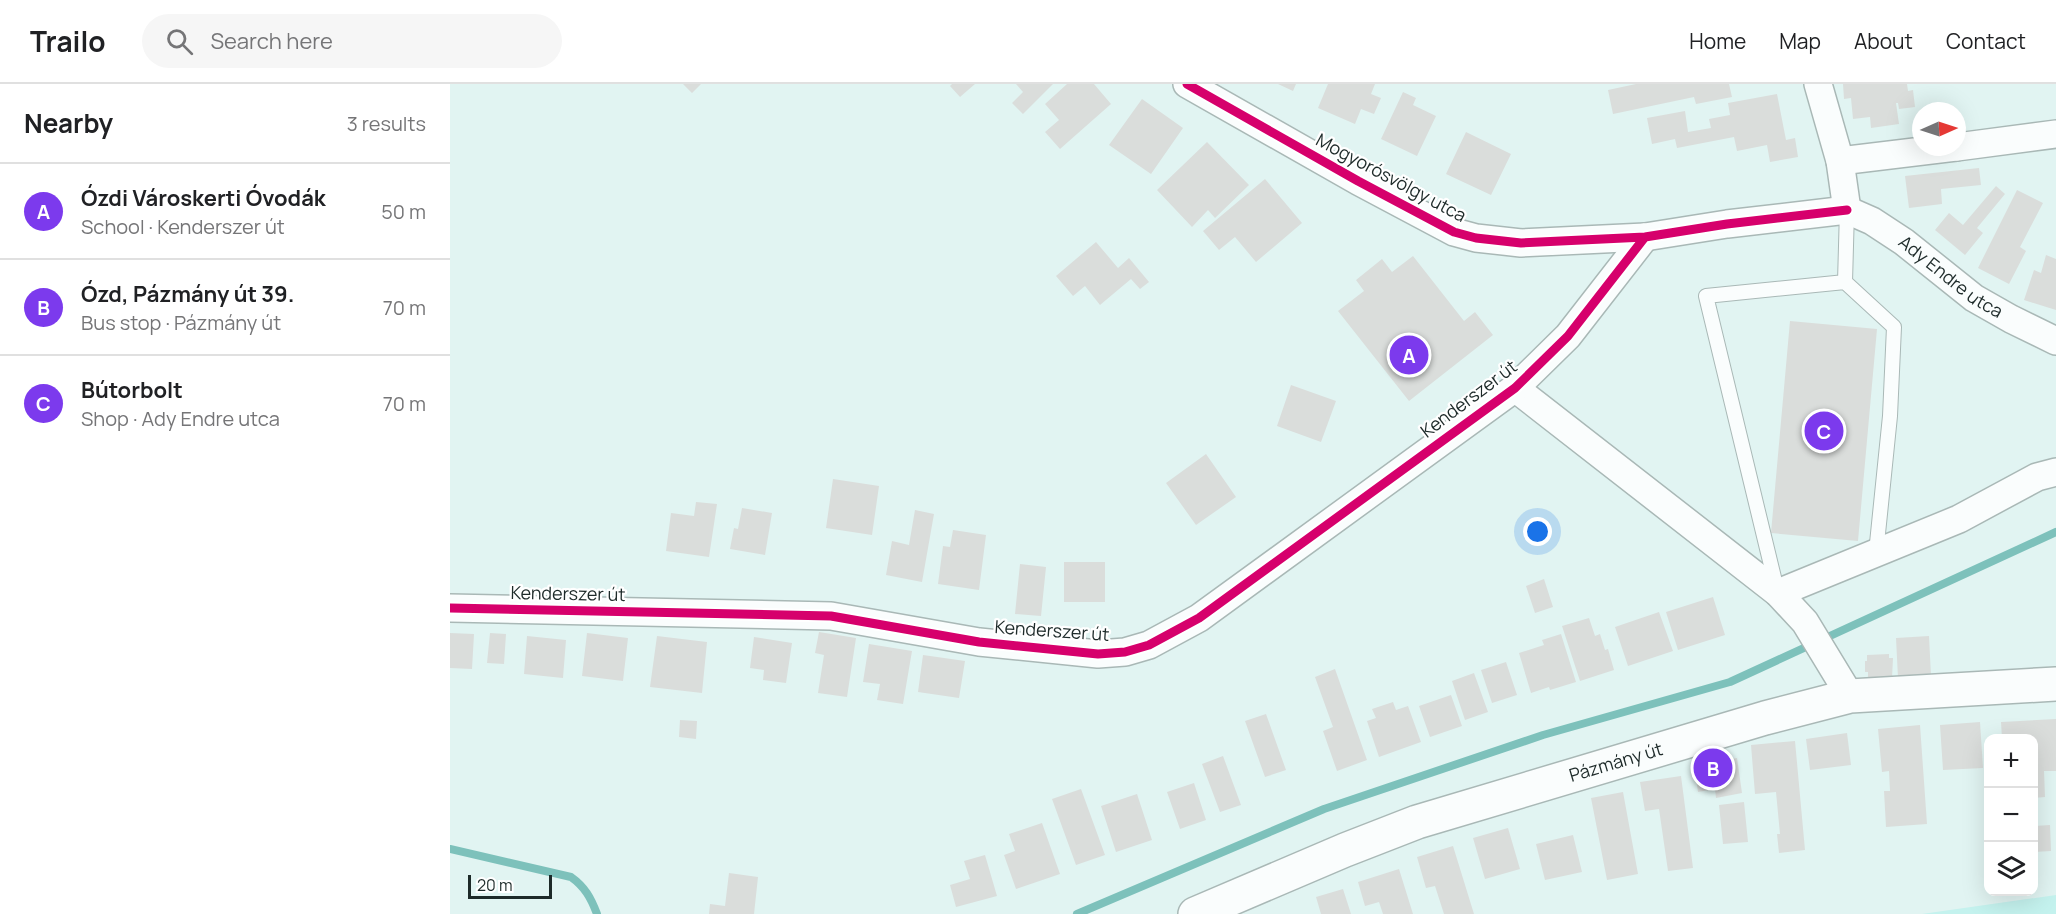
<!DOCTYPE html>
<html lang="en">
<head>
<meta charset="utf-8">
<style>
  body { margin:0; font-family:Manrope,sans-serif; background:#f6f6f6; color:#202124 }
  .controls { position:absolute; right:18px; bottom:18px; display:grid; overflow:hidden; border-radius:12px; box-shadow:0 6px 24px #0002 }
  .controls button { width:54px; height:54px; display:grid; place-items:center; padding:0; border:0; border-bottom:2px solid #e0e0e0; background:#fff; color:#202124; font:30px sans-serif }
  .compass { position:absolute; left:1462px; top:18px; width:54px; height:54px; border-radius:50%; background:#fff; box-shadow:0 6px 24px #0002; rotate:87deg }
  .scale { position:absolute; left:18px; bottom:15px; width:84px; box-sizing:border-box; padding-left:6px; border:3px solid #1d2a29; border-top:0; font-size:16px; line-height:21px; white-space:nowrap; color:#1d2a29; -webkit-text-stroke:4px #fff; paint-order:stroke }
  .you { position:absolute; left:1088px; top:448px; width:21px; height:21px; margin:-15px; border:4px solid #fff; border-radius:50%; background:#1a73e8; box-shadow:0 0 0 9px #1a73e833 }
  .badge { display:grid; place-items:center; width:39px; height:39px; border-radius:50%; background:#7c3aed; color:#fff; font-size:20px; font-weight:700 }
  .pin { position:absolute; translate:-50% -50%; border:3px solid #fff; box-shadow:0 2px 6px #0006 }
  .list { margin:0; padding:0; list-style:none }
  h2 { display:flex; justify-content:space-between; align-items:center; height:78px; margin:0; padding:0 24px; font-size:26px }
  h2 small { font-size:20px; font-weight:400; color:#757577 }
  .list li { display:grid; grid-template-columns:39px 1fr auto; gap:18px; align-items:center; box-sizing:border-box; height:96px; padding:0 24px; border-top:2px solid #e0e0e0 }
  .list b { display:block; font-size:22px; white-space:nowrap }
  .list p { margin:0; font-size:20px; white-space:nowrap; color:#757577 }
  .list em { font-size:20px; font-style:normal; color:#757577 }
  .icon { flex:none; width:33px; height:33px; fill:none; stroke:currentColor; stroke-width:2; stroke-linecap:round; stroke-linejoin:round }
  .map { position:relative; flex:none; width:1606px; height:830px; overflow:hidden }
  header { display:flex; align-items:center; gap:36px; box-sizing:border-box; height:84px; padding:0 30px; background:#fff; border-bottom:2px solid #e0e0e0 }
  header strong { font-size:28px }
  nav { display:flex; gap:33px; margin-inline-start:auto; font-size:21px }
  .search { width:420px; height:54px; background:#f6f6f6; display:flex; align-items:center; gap:15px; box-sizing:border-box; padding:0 21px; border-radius:33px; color:#757577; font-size:22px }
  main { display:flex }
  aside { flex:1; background:#fff }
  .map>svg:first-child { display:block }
  .green { fill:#c4f2ee }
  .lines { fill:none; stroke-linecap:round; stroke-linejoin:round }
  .stream { stroke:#7dc1bb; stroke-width:8 }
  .building { fill:#dadddb }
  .service-casing { stroke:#a9b8b6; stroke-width:16 }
  .minor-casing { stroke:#a9b8b6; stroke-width:30 }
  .secondary-casing { stroke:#a9b8b6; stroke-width:36 }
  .service { stroke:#fafdfd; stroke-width:14 }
  .minor { stroke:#fafdfd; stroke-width:27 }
  .secondary { stroke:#fafdfd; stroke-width:33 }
  .cycleway-casing { stroke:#fff; stroke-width:13 }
  .cycleway { stroke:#d6006c; stroke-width:9 }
  .labels { text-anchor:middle; stroke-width:4.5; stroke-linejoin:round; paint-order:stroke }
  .street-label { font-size:18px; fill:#1d2a29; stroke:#fff }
</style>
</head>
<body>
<header>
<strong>Trailo</strong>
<div class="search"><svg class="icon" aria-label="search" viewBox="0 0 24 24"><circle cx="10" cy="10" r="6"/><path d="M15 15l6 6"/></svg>Search here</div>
<nav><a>Home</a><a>Map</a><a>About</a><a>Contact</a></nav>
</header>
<main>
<aside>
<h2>Nearby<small>3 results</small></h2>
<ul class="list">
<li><span class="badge">A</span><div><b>Ózdi Városkerti Óvodák</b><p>School · Kenderszer út</p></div><em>50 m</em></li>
<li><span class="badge">B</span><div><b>Ózd, Pázmány út 39.</b><p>Bus stop · Pázmány út</p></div><em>70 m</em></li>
<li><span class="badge">C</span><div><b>Bútorbolt</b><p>Shop · Ady Endre utca</p></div><em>70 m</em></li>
</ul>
</aside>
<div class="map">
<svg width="1606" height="830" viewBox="0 0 1606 830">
  <rect width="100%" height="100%" fill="#e1f4f2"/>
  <!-- green -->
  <path class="green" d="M 1606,811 L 1606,830 L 1472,830 Z"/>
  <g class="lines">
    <!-- stream -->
    <path class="stream" d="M 0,765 L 121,793 C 135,803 141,814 147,830
      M 627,830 L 874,725 L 1093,651 L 1280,598 L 1606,448"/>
  </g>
  <!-- building -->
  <path class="building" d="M 233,0 L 251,0 L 242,9 Z
    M 502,0 L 525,0 L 510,13 L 500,2 Z
    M 566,0 L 603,0 L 573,30 L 562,19 L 573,8 Z
    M 617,0 L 644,0 L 661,20 L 610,65 L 595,48 L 609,36 L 595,20 Z
    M 828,0 L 846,0 L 843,7 Z
    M 878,0 L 925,0 L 921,10 L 931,14 L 924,30 L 911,25 L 905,40 L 868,24 Z
    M 1186,0 L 1279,0 L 1282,13 L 1246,20 L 1244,13 L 1163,30 L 1158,6 Z
    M 1393,0 L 1457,0 L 1458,7 L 1463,6 L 1465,23 L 1449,25 L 1448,19 L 1446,19 L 1449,40 L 1421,44 L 1420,33 L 1403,35 L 1401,14 L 1394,15 Z
    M 953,8 L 966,14 L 963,21 L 986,32 L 967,72 L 931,55 Z
    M 1327,10 L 1336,56 L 1345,54 L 1348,73 L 1320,78 L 1317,61 L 1287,67 L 1284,53 L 1227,64 L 1225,55 L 1202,60 L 1197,34 L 1235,27 L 1238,48 L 1261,44 L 1259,35 L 1280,31 L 1278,19 Z
    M 692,15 L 733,44 L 701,90 L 659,61 Z
    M 1016,48 L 1061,70 L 1041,111 L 996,90 Z
    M 757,58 L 799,101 L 765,134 L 758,126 L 742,143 L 707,106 Z
    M 1529,84 L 1531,101 L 1491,105 L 1492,120 L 1459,124 L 1455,92 Z
    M 815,95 L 852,139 L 806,178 L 785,153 L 769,166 L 753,147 Z
    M 1546,102 L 1555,110 L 1527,144 L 1533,149 L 1515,171 L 1485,146 L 1499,129 L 1513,141 Z
    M 1567,106 L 1593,119 L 1570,163 L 1576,167 L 1559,200 L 1528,184 Z
    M 646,158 L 668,184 L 679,174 L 699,198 L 690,205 L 681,195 L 650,221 L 635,202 L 623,212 L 606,192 Z
    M 1596,171 L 1606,175 L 1606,226 L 1574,216 L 1584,186 L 1591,189 Z
    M 963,172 L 1014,237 L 1025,228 L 1043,251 L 959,317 L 888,227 L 914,207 L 906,196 L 932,175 L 942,188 Z
    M 1340,237 L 1427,245 L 1408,457 L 1321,449 Z
    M 841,301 L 886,317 L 871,358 L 827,342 Z
    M 756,370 L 786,413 L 746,441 L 716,399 Z
    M 383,395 L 429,402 L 422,451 L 376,444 Z
    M 246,418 L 267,420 L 259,473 L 216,467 L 221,429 L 244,432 Z
    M 292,424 L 322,429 L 315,471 L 280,465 L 284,444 L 288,445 Z
    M 465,426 L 484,430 L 472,498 L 436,491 L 442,457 L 459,461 Z
    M 503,446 L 536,451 L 529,506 L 488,500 L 493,462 L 500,463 Z
    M 614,478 L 655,478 L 655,518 L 614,518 Z
    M 570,480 L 596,483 L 591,532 L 565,530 Z
    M 1094,495 L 1103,523 L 1085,529 L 1076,502 Z
    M 1263,513 L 1275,551 L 1228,566 L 1216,528 Z
    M 1209,528 L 1223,567 L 1178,582 L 1165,543 Z
    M 1139,534 L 1145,552 L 1150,550 L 1155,566 L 1158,565 L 1164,586 L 1130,597 L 1112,542 Z
    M 369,548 L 406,554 L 397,613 L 368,609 L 374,571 L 365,569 Z
    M 0,549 L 24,550 L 22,585 L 0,584 Z
    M 40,549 L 56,550 L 54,580 L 37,579 Z
    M 137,549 L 178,554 L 173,597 L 132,592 Z
    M 1111,550 L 1126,598 L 1100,606 L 1099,603 L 1081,609 L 1069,569 L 1094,561 L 1092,556 Z
    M 77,552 L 116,556 L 113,594 L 74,590 Z
    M 207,552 L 257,558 L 252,609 L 200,603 Z
    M 1479,552 L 1481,592 L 1448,594 L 1446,554 Z
    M 304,553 L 342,559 L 336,599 L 313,596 L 314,586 L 300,584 Z
    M 419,560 L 462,567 L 453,620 L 427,616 L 430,600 L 413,598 Z
    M 1439,570 L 1439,574 L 1443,574 L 1442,594 L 1418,595 L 1418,588 L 1415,588 L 1415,577 L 1417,577 L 1417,571 Z
    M 473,571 L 515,577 L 509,614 L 468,608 Z
    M 1056,578 L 1067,611 L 1042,619 L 1031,586 Z
    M 885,585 L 917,676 L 887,687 L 873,647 L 883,643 L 865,593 Z
    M 1024,589 L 1038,628 L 1015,636 L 1002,597 Z
    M 1001,611 L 1012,642 L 980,653 L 969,622 Z
    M 943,618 L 946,626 L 958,622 L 971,658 L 929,673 L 917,637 L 926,634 L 922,625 Z
    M 816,630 L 836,686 L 815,693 L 795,637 Z
    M 1606,635 L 1606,687 L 1594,687 L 1595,713 L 1584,714 L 1584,654 L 1552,654 L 1551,638 Z
    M 230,636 L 247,637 L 246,655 L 229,653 Z
    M 1530,638 L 1533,684 L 1493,686 L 1490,641 Z
    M 1470,641 L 1477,740 L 1436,743 L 1434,707 L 1440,707 L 1439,687 L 1432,688 L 1428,645 Z
    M 1397,649 L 1401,681 L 1360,686 L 1356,655 Z
    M 1345,657 L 1355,766 L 1329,769 L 1327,750 L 1330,750 L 1326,708 L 1305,710 L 1301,661 Z
    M 773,672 L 791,721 L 770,728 L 752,680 Z
    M 1287,674 L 1292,709 L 1266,714 L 1265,705 L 1248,708 L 1244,681 Z
    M 1231,692 L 1243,784 L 1218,787 L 1209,725 L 1195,727 L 1190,698 Z
    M 744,699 L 756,736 L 730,745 L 717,708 Z
    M 631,705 L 655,771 L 626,781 L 602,715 Z
    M 1173,708 L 1188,790 L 1157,796 L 1141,714 Z
    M 687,710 L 702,756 L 666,768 L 651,722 Z
    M 1294,718 L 1298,758 L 1273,760 L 1269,721 Z
    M 592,739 L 610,790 L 566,805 L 554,771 L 565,767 L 559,750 Z
    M 1600,741 L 1601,767 L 1584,768 L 1584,742 Z
    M 1058,744 L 1070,785 L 1035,795 L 1023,754 Z
    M 1123,751 L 1132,788 L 1095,796 L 1086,760 Z
    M 1003,762 L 1024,830 L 994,830 L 985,802 L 976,804 L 967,773 Z
    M 535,771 L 547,812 L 506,823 L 500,801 L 520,795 L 514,777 Z
    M 949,785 L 963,830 L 933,830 L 929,818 L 915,822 L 908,798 Z
    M 279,789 L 308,793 L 304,830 L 259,830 L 260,820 L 275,822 Z
    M 893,805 L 901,830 L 871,830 L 866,813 Z"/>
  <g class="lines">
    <!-- service casing -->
    <g class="service-casing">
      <path id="service" d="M 1395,198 L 1444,243 L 1440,332 L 1426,469
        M 1327,506 L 1256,212 L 1395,198 L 1397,126"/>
    </g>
    <!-- minor casing -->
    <g class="minor-casing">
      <g id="minor">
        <path d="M 737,0 L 908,97 L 1004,148 L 1026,154 L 1071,159 L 1195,153 L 1277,140 L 1397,126"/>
        <path d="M 1368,0 L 1390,77 L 1397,126"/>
        <path d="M 1507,63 L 1606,50"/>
        <path d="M 1390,77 L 1506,63"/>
        <path id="s1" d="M 1397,126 L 1422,137 L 1454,158 L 1524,214 L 1561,235 L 1606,257"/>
        <path d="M 1065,304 L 1328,509 L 1355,538 L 1400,612"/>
        <path d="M 1328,509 L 1509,435 L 1587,393 L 1606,388"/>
        <path d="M 0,524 L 381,532 L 529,558 L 648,570 L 675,568 L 699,561 L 749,534 L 1065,304 L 1118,252 L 1195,153"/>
      </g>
    </g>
    <!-- secondary casing -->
    <g class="secondary-casing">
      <g id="secondary">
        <path id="s2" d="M 745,830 L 895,766 L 967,738 L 1315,634 L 1400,612 L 1606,600"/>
      </g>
    </g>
    <!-- service -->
    <use href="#service" class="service"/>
    <!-- minor -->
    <use href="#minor" class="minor"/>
    <!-- secondary -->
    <use href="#secondary" class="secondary"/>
    <!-- cycleway casing -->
    <g class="cycleway-casing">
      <path id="cycleway" d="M 737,0 L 908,97 L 1004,148 L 1026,154 L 1071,159 L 1195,153 L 1277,140 L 1397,126
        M 0,524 L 381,532 L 529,558 L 648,570 L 675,568 L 699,561 L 749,534 L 1065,304 L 1118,252 L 1195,153"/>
    </g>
    <!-- cycleway -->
    <use href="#cycleway" class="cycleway"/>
  </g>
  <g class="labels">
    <!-- street labels -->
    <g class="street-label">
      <text transform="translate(941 94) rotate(28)" y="6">Mogyorósvölgy utca</text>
      <text dy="6" stroke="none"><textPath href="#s1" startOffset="124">Ady Endre utca</textPath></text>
      <text transform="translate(1019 315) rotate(-37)" y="6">Kenderszer út</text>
      <text transform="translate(118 510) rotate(1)" y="6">Kenderszer út</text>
      <text transform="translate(602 547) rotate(4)" y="6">Kenderszer út</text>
      <text dy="6" stroke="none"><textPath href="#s2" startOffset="448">Pázmány út</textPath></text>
    </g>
  </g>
</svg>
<div class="controls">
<button>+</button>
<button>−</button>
<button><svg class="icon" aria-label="layers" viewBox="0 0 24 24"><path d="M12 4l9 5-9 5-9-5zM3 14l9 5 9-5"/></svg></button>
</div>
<svg class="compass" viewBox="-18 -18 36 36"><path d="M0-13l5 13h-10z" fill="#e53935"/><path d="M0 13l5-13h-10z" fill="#757577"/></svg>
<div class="scale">20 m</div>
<div class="you"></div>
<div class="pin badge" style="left:959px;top:271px">A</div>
<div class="pin badge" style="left:1263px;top:684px">B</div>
<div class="pin badge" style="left:1374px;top:347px">C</div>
</div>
</main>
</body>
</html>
